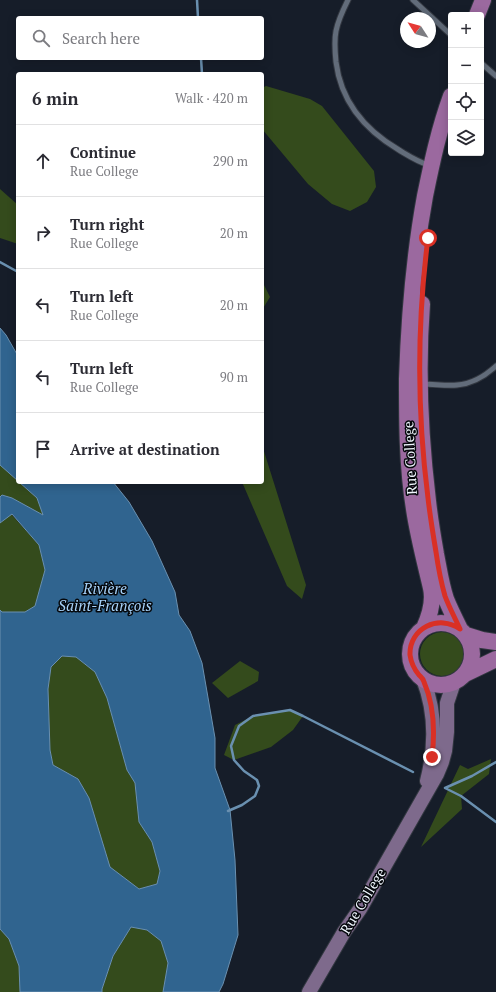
<!DOCTYPE html>
<html lang="en">
<head>
<meta charset="utf-8">
<style>
  body { margin:0; font-family:"PT Serif",serif; background:#f2f2f3; color:#2b2b33 }
  .controls { position:absolute; right:12px; top:12px; display:grid; overflow:hidden; border-radius:4px; box-shadow:0 2px 10px #0003 }
  .controls button { width:36px; height:36px; display:grid; place-items:center; padding:0; border:0; border-bottom:1px solid #e1e1e2; background:#fff; color:#2b2b33; font:20px sans-serif }
  .compass { position:absolute; left:400px; top:12px; width:36px; height:36px; border-radius:50%; background:#fff; box-shadow:0 2px 10px #0003; rotate:306deg }
  .stop { position:absolute; width:12px; height:12px; margin:-9px; border:3px solid #d93025; border-radius:50%; background:#fff }
  .stop.end { background:#d93025; border-color:#fff; box-shadow:0 1px 4px #0008 }
  .list { margin:0; padding:0; list-style:none }
  h2 { display:flex; justify-content:space-between; align-items:center; height:52px; margin:0; padding:0 16px; font-size:17px }
  h2 small { font-size:13px; font-weight:400; color:#7c7c81 }
  .list li { display:grid; grid-template-columns:26px 1fr auto; gap:12px; align-items:center; box-sizing:border-box; height:72px; padding:0 16px; border-top:1px solid #e1e1e2 }
  .list b { display:block; font-size:15px; white-space:nowrap }
  .list p { margin:0; font-size:13px; white-space:nowrap; color:#7c7c81 }
  .list em { font-size:13px; font-style:normal; color:#7c7c81 }
  .icon { flex:none; width:22px; height:22px; fill:none; stroke:currentColor; stroke-width:2; stroke-linecap:round; stroke-linejoin:round }
  .map { position:relative; flex:none; width:496px; height:992px; overflow:hidden }
  .search { position:absolute; background:#fff; box-shadow:0 2px 10px #0003; left:16px; top:16px; width:248px; height:44px; display:flex; align-items:center; gap:10px; box-sizing:border-box; padding:0 14px; border-radius:4px; color:#7c7c81; font-size:15px }
  .panel { position:absolute; background:#fff; box-shadow:0 2px 10px #0003; left:16px; top:72px; width:248px; height:412px; border-radius:4px }
  .map>svg:first-child { display:block }
  .green { fill:#344b1c }
  .water { fill:#30648f; stroke:#6a90b0; fill-rule:evenodd }
  .lines { fill:none; stroke-linecap:round; stroke-linejoin:round }
  .stream { stroke:#6a90b0; stroke-width:2.5 }
  .service-casing { stroke:#323740; stroke-width:7 }
  .secondary-casing { stroke:#323740; stroke-width:16 }
  .primary-casing { stroke:#323740; stroke-width:18 }
  .service { stroke:#626c7a; stroke-width:5 }
  .secondary { stroke:#7e6a8c; stroke-width:14 }
  .primary { stroke:#9b699f; stroke-width:16 }
  .route { stroke:#d93025; stroke-width:5 }
  .labels { text-anchor:middle; stroke-width:3; stroke-linejoin:round; paint-order:stroke }
  .street-label { font-size:14px; fill:#f0f6fe; stroke:#05080c }
  .water-label { font-size:15px; font-style:italic; fill:#a6d1f8; stroke:#05080c }
</style>
</head>
<body>
<div class="map">
<svg width="496" height="992" viewBox="0 0 496 992">
  <rect width="100%" height="100%" fill="#161d29"/>
  <!-- green -->
  <path class="green" d="M 266,86 L 310,99 L 322,106 L 374,171 L 376,187 L 367,202 L 350,211 L 332,204 L 308,184 L 262,129 L 262,88 Z
    M 0,189 L 18,205 L 18,244 L 0,238 Z
    M 262,281 L 270,297 L 262,310 Z
    M 262,445 L 306,585 L 302,599 L 287,586 L 242,482 L 262,482 Z
    M 0,465 L 18,481 L 18,482 L 19,482 L 37,498 L 44,516 L 12,498 L 2,495 L 0,497 Z
    M 11,514 L 39,545 L 45,570 L 35,606 L 25,612 L 1,612 L 0,610 L 0,523 Z
    M420 654a22 22 0 1 1 44 0a22 22 0 1 1-44 0Z
    M 62,656 L 76,657 L 95,672 L 107,698 L 127,770 L 135,783 L 139,822 L 152,842 L 160,871 L 157,884 L 139,889 L 110,868 L 89,798 L 78,779 L 53,765 L 50,750 L 48,689 L 51,667 Z
    M 240,661 L 259,672 L 258,681 L 228,698 L 212,683 Z
    M 290,710 L 303,716 L 293,730 L 271,747 L 234,760 L 224,755 L 235,725 L 253,716 Z
    M 491,759 L 489,774 L 461,796 L 462,809 L 421,847 L 460,765 L 468,769 Z
    M 131,927 L 147,930 L 161,941 L 168,963 L 163,992 L 102,992 L 102,989 L 113,956 Z
    M 0,929 L 9,939 L 19,966 L 20,992 L 0,992 Z"/>
  <!-- water -->
  <path class="water" d="M 0,328 L 6,335 L 18,356 L 18,481 L 0,465 Z
    M 19,482 L 113,482 L 129,502 L 152,541 L 175,592 L 179,615 L 190,631 L 202,663 L 215,738 L 215,768 L 230,810 L 235,860 L 238,935 L 223,984 L 219,992 L 163,992 L 168,963 L 161,941 L 147,930 L 131,927 L 113,956 L 102,989 L 102,992 L 20,992 L 19,966 L 9,939 L 0,929 L 0,610 L 2,612 L 25,612 L 35,606 L 45,570 L 39,545 L 12,514 L 0,523 L 0,497 L 2,495 L 12,498 L 43,515 L 37,498 ZM 62,656 L 76,657 L 95,672 L 107,698 L 127,770 L 135,783 L 139,822 L 152,842 L 160,871 L 157,884 L 139,889 L 110,867 L 89,798 L 78,779 L 53,765 L 50,750 L 48,689 L 51,667 Z"/>
  <g class="lines">
    <!-- stream -->
    <path class="stream" d="M 197,0 L 198,18
      M 201,58 L 202,74
      M 0,262 L 18,272
      M 445,788 L 461,796 L 496,822
      M 445,788 L 472,776 L 496,762
      M 228,811 L 242,805 L 255,796 L 259,786 L 257,780 L 244,771 L 234,760 L 231,746 L 239,726 L 253,716 L 290,710 L 303,716 L 413,772"/>
    <!-- service casing -->
    <g class="service-casing">
      <path id="service" d="M 348,0 C 343,10 338,21 336,31 C 334,41 335,52 336,62 C 341,102 365,130 399,150 C 409,156 418,162 429,165
        M 413,0 L 451,35
        M 481,63 L 496,76
        M 423,384 C 434,384 446,386 457,385 C 472,384 485,376 496,366"/>
    </g>
    <!-- secondary casing -->
    <g class="secondary-casing">
      <path id="secondary" d="M 423,679 C 436,712 436,746 427,781
        M 309,992 L 344,932 L 360,909 L 437,774 L 442,762 L 445,751 L 447,732 L 447,703 L 454,682"/>
    </g>
    <!-- primary casing -->
    <g class="primary-casing">
      <path id="primary" d="M 477,15 L 483,0
        M 422,304 C 417,370 420,435 428,501 C 430,519 433,537 436,554 C 439,569 441,584 446,599 C 450,609 455,619 460,629
        M410 654a31 31 0 1 1 62 0a31 31 0 1 1-62 0Z
        M 424,628 C 430,615 434,602 431,588 C 425,562 418,536 414,509 C 407,466 407,422 407,379 C 409,317 414,256 425,196 C 432,162 439,129 451,96
        M 466,635 L 482,640 L 496,642
        M 465,674 L 496,659"/>
    </g>
    <!-- service -->
    <use href="#service" class="service"/>
    <!-- secondary -->
    <use href="#secondary" class="secondary"/>
    <!-- primary -->
    <use href="#primary" class="primary"/>
  </g>
  <g class="lines">
    <!-- route -->
    <path class="route" d="M 428,238 C 417,324 417,412 428,498 C 430,516 433,534 436,552 C 438,566 441,582 445,596 C 449,607 455,618 460,629 C 439,614 409,628 410,655 C 411,662 414,669 419,675 C 421,677 423,678 424,682 C 434,705 435,732 432,757"/>
  </g>
  <g class="labels">
    <!-- street labels -->
    <g class="street-label">
      <text transform="translate(410 458) rotate(-93)" y="5">Rue College</text>
      <text transform="translate(363 901) rotate(-59)" y="5">Rue College</text>
    </g>
    <!-- water labels -->
    <g class="water-label">
      <text x="105" y="594">Rivière<tspan x="105" dy="17">Saint-François</tspan></text>
    </g>
  </g>
</svg>
<div class="controls">
<button>+</button>
<button>−</button>
<button><svg class="icon" aria-label="locate" viewBox="0 0 24 24"><circle cx="12" cy="12" r="6"/><path d="M12 2v4M12 18v4M2 12h4M18 12h4"/></svg></button>
<button><svg class="icon" aria-label="layers" viewBox="0 0 24 24"><path d="M12 4l9 5-9 5-9-5zM3 14l9 5 9-5"/></svg></button>
</div>
<svg class="compass" viewBox="-18 -18 36 36"><path d="M0-13l5 13h-10z" fill="#e53935"/><path d="M0 13l5-13h-10z" fill="#7c7c81"/></svg>
<div class="stop" style="left:428px;top:238px"></div>
<div class="stop end" style="left:432px;top:757px"></div>
<div class="search"><svg class="icon" aria-label="search" viewBox="0 0 24 24"><circle cx="10" cy="10" r="6"/><path d="M15 15l6 6"/></svg>Search here</div>
<section class="panel">
<h2>6 min<small>Walk · 420 m</small></h2>
<ul class="list">
<li><svg class="icon" aria-label="ahead" viewBox="0 0 24 24"><path d="M12 20V5M6 11l6-6 6 6"/></svg><div><b>Continue</b><p>Rue College</p></div><em>290 m</em></li>
<li><svg class="icon" aria-label="right" viewBox="0 0 24 24"><path d="M7 20v-9h11M14 6l5 5-5 5"/></svg><div><b>Turn right</b><p>Rue College</p></div><em>20 m</em></li>
<li><svg class="icon" aria-label="left" viewBox="0 0 24 24"><path d="M17 20v-9H6M10 6l-5 5 5 5"/></svg><div><b>Turn left</b><p>Rue College</p></div><em>20 m</em></li>
<li><svg class="icon" aria-label="left" viewBox="0 0 24 24"><path d="M17 20v-9H6M10 6l-5 5 5 5"/></svg><div><b>Turn left</b><p>Rue College</p></div><em>90 m</em></li>
<li><svg class="icon" aria-label="arrive" viewBox="0 0 24 24"><path d="M6 21V4h12l-3 4 3 4H6"/></svg><div><b>Arrive at destination</b></div></li>
</ul>
</section>
</div>
</body>
</html>
